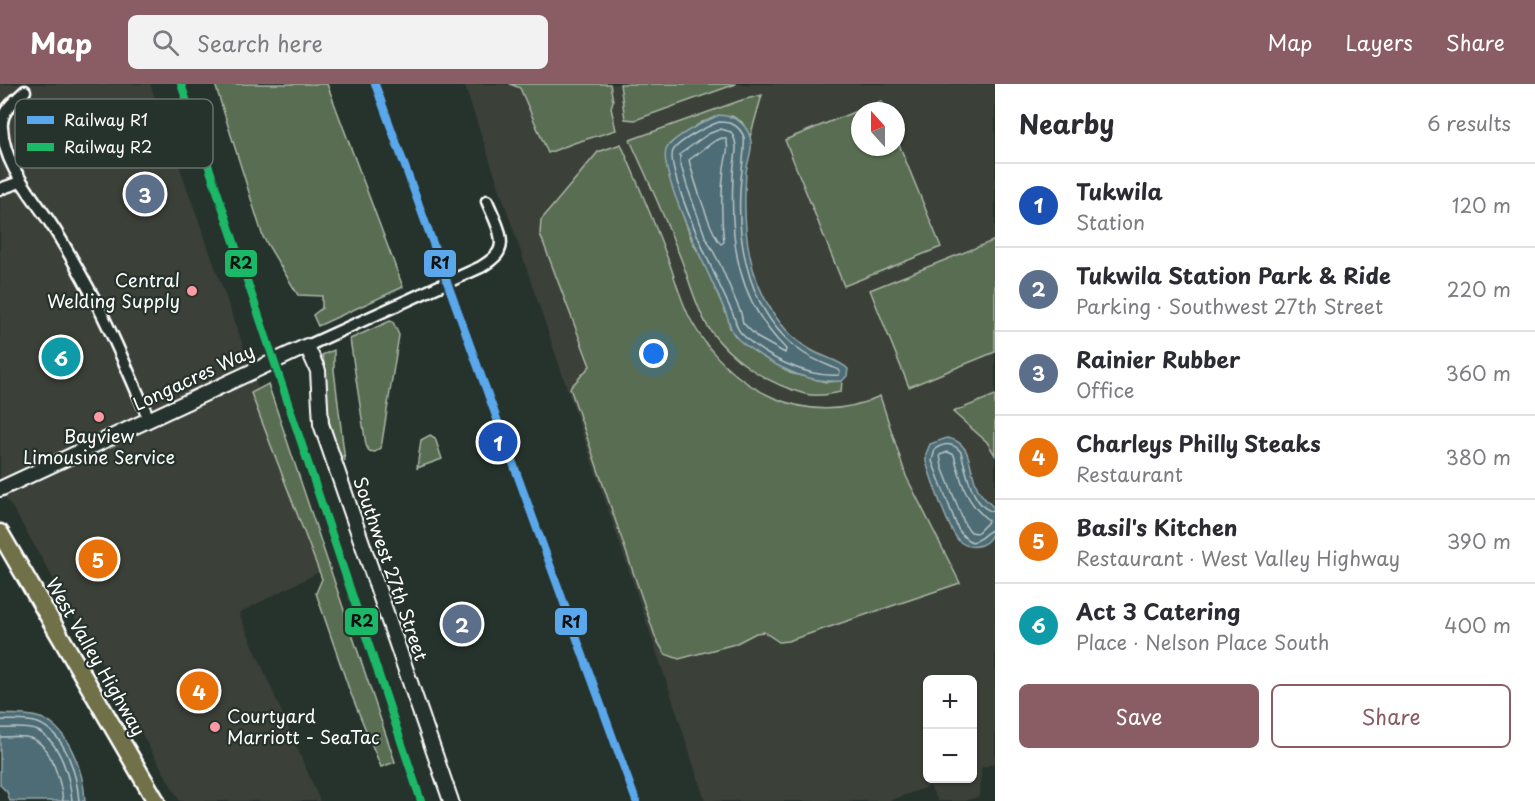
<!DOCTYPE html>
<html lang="en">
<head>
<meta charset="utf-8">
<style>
  body { margin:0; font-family:"Playpen Sans",sans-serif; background:#f2f2f3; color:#2b2b33 }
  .controls { position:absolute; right:18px; bottom:18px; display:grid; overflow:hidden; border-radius:9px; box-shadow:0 2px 4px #0004 }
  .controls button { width:54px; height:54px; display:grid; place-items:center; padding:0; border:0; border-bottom:2px solid #e1e1e2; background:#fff; color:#2b2b33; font:30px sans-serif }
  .compass { position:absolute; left:851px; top:18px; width:54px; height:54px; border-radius:50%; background:#fff; box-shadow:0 2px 4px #0004; rotate:339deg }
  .you { position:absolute; left:654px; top:270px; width:21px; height:21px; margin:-15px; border:4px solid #fff; border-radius:50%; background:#1a73e8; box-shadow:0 0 0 9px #1a73e833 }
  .badge { display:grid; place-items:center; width:39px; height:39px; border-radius:50%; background:#8a5d65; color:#fff; font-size:20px; font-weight:700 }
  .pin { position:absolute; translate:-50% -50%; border:3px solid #fff; box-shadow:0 2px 6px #0006 }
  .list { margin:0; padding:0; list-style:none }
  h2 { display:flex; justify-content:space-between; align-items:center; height:78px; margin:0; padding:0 24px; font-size:26px }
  h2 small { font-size:20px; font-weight:400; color:#7c7c81 }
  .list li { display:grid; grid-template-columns:39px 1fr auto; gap:18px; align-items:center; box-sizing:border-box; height:84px; padding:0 24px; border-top:2px solid #e1e1e2 }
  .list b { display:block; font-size:22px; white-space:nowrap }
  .list p { margin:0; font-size:20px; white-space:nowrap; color:#7c7c81 }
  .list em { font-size:20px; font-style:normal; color:#7c7c81 }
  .actions { display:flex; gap:12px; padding:18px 24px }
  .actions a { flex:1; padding:14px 0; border:2px solid #8a5d65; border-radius:9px; text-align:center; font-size:21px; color:#8a5d65 }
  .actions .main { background:#8a5d65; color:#fff }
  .icon { flex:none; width:33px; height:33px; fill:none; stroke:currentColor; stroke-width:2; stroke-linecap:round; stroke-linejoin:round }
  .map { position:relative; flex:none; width:995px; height:717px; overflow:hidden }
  header { display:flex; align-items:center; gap:36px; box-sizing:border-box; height:84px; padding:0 30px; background:#8a5d65; color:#fff }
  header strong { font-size:28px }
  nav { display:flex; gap:33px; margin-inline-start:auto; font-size:21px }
  .search { width:420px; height:54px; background:#f2f2f3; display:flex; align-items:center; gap:15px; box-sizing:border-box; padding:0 21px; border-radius:9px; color:#7c7c81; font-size:22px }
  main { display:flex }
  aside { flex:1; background:#fff }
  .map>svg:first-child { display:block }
  .built { fill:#3a4038; fill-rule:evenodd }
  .green { fill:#586d51; stroke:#acb6a8; stroke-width:1.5 }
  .water { fill:#4d6c74; stroke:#94a7ac; stroke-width:1.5 }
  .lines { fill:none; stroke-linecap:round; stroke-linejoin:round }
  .shore { stroke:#b8c4c7; stroke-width:1.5 }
  .minor-casing { stroke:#fff; stroke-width:15 }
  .tertiary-casing { stroke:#fff; stroke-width:18 }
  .primary-casing { stroke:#fff; stroke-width:21 }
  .minor { stroke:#26332d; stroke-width:10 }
  .tertiary { stroke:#26332d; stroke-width:14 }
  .primary { stroke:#70704a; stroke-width:16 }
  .rail-casing { stroke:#fff; stroke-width:5 }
  .rail { stroke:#26332d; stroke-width:3; stroke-dasharray:9; stroke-linecap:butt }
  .rail-1-casing { stroke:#26332d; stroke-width:12 }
  .rail-2-casing { stroke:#26332d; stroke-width:12 }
  .rail-1 { stroke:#5aa8eb; stroke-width:8 }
  .rail-2 { stroke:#1ab867; stroke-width:8 }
  .poi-dot { fill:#ff9aa2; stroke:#26332d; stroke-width:2 }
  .labels { text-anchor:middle; stroke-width:4.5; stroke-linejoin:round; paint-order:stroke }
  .poi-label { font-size:18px; fill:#fff; stroke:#26332d; text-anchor:end }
  .street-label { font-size:18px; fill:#fff; stroke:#26332d }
  .key { fill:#26332d; stroke:#67706c; stroke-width:1.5 }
  .key-label { font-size:16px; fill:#fff }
  .line-badge { stroke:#26332d; stroke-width:2 }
  .pale-badge-label { font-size:16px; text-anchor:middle; font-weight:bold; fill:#111 }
</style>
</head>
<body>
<header>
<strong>Map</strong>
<div class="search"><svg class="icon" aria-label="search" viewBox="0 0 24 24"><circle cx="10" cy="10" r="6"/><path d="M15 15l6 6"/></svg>Search here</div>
<nav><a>Map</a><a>Layers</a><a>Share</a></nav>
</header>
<main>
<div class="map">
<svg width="995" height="717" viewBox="0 0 995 717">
  <rect width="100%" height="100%" fill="#26332d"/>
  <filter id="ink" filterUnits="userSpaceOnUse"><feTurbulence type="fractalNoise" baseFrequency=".0167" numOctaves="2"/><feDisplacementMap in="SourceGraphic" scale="12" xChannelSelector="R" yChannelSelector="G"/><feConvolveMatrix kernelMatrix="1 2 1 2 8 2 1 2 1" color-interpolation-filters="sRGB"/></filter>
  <g filter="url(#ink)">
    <!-- built -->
    <path class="built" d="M 0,0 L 150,0 L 323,486 L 239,529 L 320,717 L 180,717 L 14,426 L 0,407 Z
      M 464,0 L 995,0 L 995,679 L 981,684 L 980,712 L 965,717 L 938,717 L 930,702 L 889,717 L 705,717 L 671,611 ZM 860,27 L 896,27 L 896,63 L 860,63 ZM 928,596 L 972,596 L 972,694 L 928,694 Z"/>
    <!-- green -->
    <path class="green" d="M 215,0 L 327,0 L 403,203 L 318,242 L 313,231 L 322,224 L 322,212 L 298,211 L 263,153 Z
      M 510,0 L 610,0 L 613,17 L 611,24 L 616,46 L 574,59 L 548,69 L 520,4 Z
      M 620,0 L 736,0 L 635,36 L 625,35 Z
      M 762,11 L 750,53 L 742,38 L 732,32 L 702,38 L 671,59 L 666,67 L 667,80 L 674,107 L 692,157 L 708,186 L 728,234 L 730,244 L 790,289 L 826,298 L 842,297 L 841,308 C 829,310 817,313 805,310 C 768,300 729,275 708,243 C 695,221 690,198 681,175 C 665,134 648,95 630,56 L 742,16 Z
      M 881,17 L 886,27 L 860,27 L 860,63 L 896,63 L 896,53 L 941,163 L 844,202 L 785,56 Z
      M 621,60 C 637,97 652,133 666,170 C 675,192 680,217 692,238 C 729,305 807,347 880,312 L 906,392 L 960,499 L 788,557 L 779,558 L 764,548 L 756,549 L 735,560 L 679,575 L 665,570 L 656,555 L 570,304 L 590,282 L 540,150 L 541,136 L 598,68 Z
      M 995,156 L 995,268 L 909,303 L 870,206 Z
      M 390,237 L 393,238 L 399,251 L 381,364 L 375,368 L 369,367 L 366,361 L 350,255 Z
      M 334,266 L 334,286 L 345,377 L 343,372 L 340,374 L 325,323 L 324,278 L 322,271 Z
      M 268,300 L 395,678 L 381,683 L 349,605 L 316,509 L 322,495 L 251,309 Z
      M 995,311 L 995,371 L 987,358 L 953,328 Z
      M 430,351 L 435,354 L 442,375 L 417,384 L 421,356 Z"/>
    <!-- water -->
    <path class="water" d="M 719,31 C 733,32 745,37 750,53 C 754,64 747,78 746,89 C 744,117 744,145 750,172 C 757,208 779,248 811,266 C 822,273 839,276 848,285 L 847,292 L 842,297 C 811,299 787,288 761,272 C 753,266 742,260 736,253 C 730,247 730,239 727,232 C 716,203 658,91 666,66 C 671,53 706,37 719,31 Z
      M 947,354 C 973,358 968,383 977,403 C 980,412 989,418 995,425 C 995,439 995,456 981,461 C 973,464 965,462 959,457 C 947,444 932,396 926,378 L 926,370 L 930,360 Z
      M 0,630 C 12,631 25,630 37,633 C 68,640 84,689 85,717 L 10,717 L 7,708 L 0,701 Z"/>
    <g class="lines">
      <!-- shore -->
      <path class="shore" d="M 719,38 C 731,38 739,41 744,53 C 746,61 740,96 740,108 C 737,164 751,229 798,265 C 810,275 825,280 839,286 L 840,288 L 839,291 C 808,294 762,272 741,249 C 735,243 736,235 732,228 C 721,204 664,87 673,67 C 678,57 708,42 719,38 Z
        M 721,45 L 731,48 C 741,63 733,76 733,93 C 730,159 737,216 786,265 L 785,269 L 758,254 L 743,239 L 741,229 L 720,180 L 705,152 L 687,102 L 680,78 L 680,70 L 708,50 Z
        M 722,54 L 726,55 C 730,65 725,74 724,84 C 721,108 721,134 724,158 L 721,160 C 711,151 693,92 689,76 L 713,58 Z
        M 948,368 L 954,371 C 962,399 964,416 988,436 L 987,439 L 977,449 L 971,448 L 965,441 L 942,383 L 940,371 Z
        M 995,428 C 972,425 966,386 961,368 C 953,358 944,359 935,365 L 932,377 L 958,445 C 976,472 980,448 995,445
        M 0,636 C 12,637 27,635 38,639 C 66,650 77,691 79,717
        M 0,644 C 11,645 27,642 38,647 C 61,659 70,694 72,717
        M 0,653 C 10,653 24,651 33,655 C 52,663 61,699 63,717"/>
      <!-- minor casing -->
      <g class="minor-casing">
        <path id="minor" d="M 25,7 C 15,17 0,27 2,44 C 4,81 31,110 51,140 C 65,161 77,184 90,207 C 112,246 130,293 149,335
          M 0,105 L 20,98
          M 307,262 L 481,183 C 487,179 496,174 499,167 C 506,154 492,130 487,117"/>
      </g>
      <!-- tertiary casing -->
      <g class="tertiary-casing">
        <path id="tertiary" d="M 0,405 L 307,262 L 318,287 L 321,340 L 451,717"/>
      </g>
      <!-- primary casing -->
      <g class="primary-casing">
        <path id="primary" d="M 0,449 L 156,717"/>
      </g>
      <!-- minor -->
      <use href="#minor" class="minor"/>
      <!-- tertiary -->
      <use href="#tertiary" class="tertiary"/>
      <!-- primary -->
      <use href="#primary" class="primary"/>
      <!-- rail casing -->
      <g class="rail-casing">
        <path id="rail" d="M 181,0 C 261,239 342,477 421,717"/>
      </g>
      <!-- rail -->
      <use href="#rail" class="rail"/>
      <!-- rail-1 casing -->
      <g class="rail-1-casing">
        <path id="rail-1" d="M 375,0 L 636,717"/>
      </g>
      <!-- rail-2 casing -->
      <g class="rail-2-casing">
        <path id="rail-2" d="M 181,0 C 261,239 342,477 421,717"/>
      </g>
      <!-- rail-1 -->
      <use href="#rail-1" class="rail-1"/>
      <!-- rail-2 -->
      <use href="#rail-2" class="rail-2"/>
    </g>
  </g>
  <!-- markers -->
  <g class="poi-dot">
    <circle cx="192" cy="207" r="6"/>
    <circle cx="99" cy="333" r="6"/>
    <circle cx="215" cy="643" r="6"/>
  </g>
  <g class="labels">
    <!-- poi labels -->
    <g class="poi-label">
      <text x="180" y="203">Central<tspan x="180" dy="21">Welding Supply</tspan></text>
      <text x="99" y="359" text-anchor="middle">Bayview<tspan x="99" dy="21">Limousine Service</tspan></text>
      <text x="227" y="639" text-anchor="start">Courtyard<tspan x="227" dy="21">Marriott - SeaTac</tspan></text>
    </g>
    <!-- street labels -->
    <g class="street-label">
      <text transform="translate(194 294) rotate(-25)" y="6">Longacres Way</text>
      <text transform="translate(390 485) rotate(71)" y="6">Southwest 27th Street</text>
      <text transform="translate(95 573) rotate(60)" y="6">West Valley Highway</text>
    </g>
  </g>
  <!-- legend -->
  <rect x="15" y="15" width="198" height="69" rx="9" class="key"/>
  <rect x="27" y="32" width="27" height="8" fill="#5aa8eb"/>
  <rect x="27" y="59" width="27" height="8" fill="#1ab867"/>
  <g class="key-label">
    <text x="64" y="42">Railway R1</text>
    <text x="64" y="69">Railway R2</text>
  </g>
  <g class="line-badge">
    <rect x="224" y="165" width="34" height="29" rx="6" fill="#1ab867"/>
    <rect x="423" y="165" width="34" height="29" rx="6" fill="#5aa8eb"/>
    <rect x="344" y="523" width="35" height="29" rx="6" fill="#1ab867"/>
    <rect x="554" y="523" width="34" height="29" rx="6" fill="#5aa8eb"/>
  </g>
  <g class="pale-badge-label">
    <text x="241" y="185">R2</text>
    <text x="440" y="185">R1</text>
    <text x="362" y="543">R2</text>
    <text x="571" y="544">R1</text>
  </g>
</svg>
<div class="controls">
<button>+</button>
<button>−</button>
</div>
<svg class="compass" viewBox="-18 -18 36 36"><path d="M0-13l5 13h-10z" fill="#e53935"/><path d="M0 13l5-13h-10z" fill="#7c7c81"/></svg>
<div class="you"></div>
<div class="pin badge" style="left:498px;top:358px;background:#1a4fb4">1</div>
<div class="pin badge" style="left:462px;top:540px;background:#5c6f8a">2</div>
<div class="pin badge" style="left:145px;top:110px;background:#5c6f8a">3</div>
<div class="pin badge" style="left:199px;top:607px;background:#e8710a">4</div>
<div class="pin badge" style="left:98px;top:475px;background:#e8710a">5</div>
<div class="pin badge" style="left:61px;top:273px;background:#0f9aa8">6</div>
</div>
<aside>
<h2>Nearby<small>6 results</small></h2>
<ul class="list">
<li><span class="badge" style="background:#1a4fb4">1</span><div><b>Tukwila</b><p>Station</p></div><em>120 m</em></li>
<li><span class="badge" style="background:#5c6f8a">2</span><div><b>Tukwila Station Park &amp; Ride</b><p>Parking · Southwest 27th Street</p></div><em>220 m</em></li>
<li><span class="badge" style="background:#5c6f8a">3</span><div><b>Rainier Rubber</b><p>Office</p></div><em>360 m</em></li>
<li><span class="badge" style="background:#e8710a">4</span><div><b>Charleys Philly Steaks</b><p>Restaurant</p></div><em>380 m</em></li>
<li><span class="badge" style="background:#e8710a">5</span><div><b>Basil's Kitchen</b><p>Restaurant · West Valley Highway</p></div><em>390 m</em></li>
<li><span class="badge" style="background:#0f9aa8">6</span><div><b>Act 3 Catering</b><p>Place · Nelson Place South</p></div><em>400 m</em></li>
</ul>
<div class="actions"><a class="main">Save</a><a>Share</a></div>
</aside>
</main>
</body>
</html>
